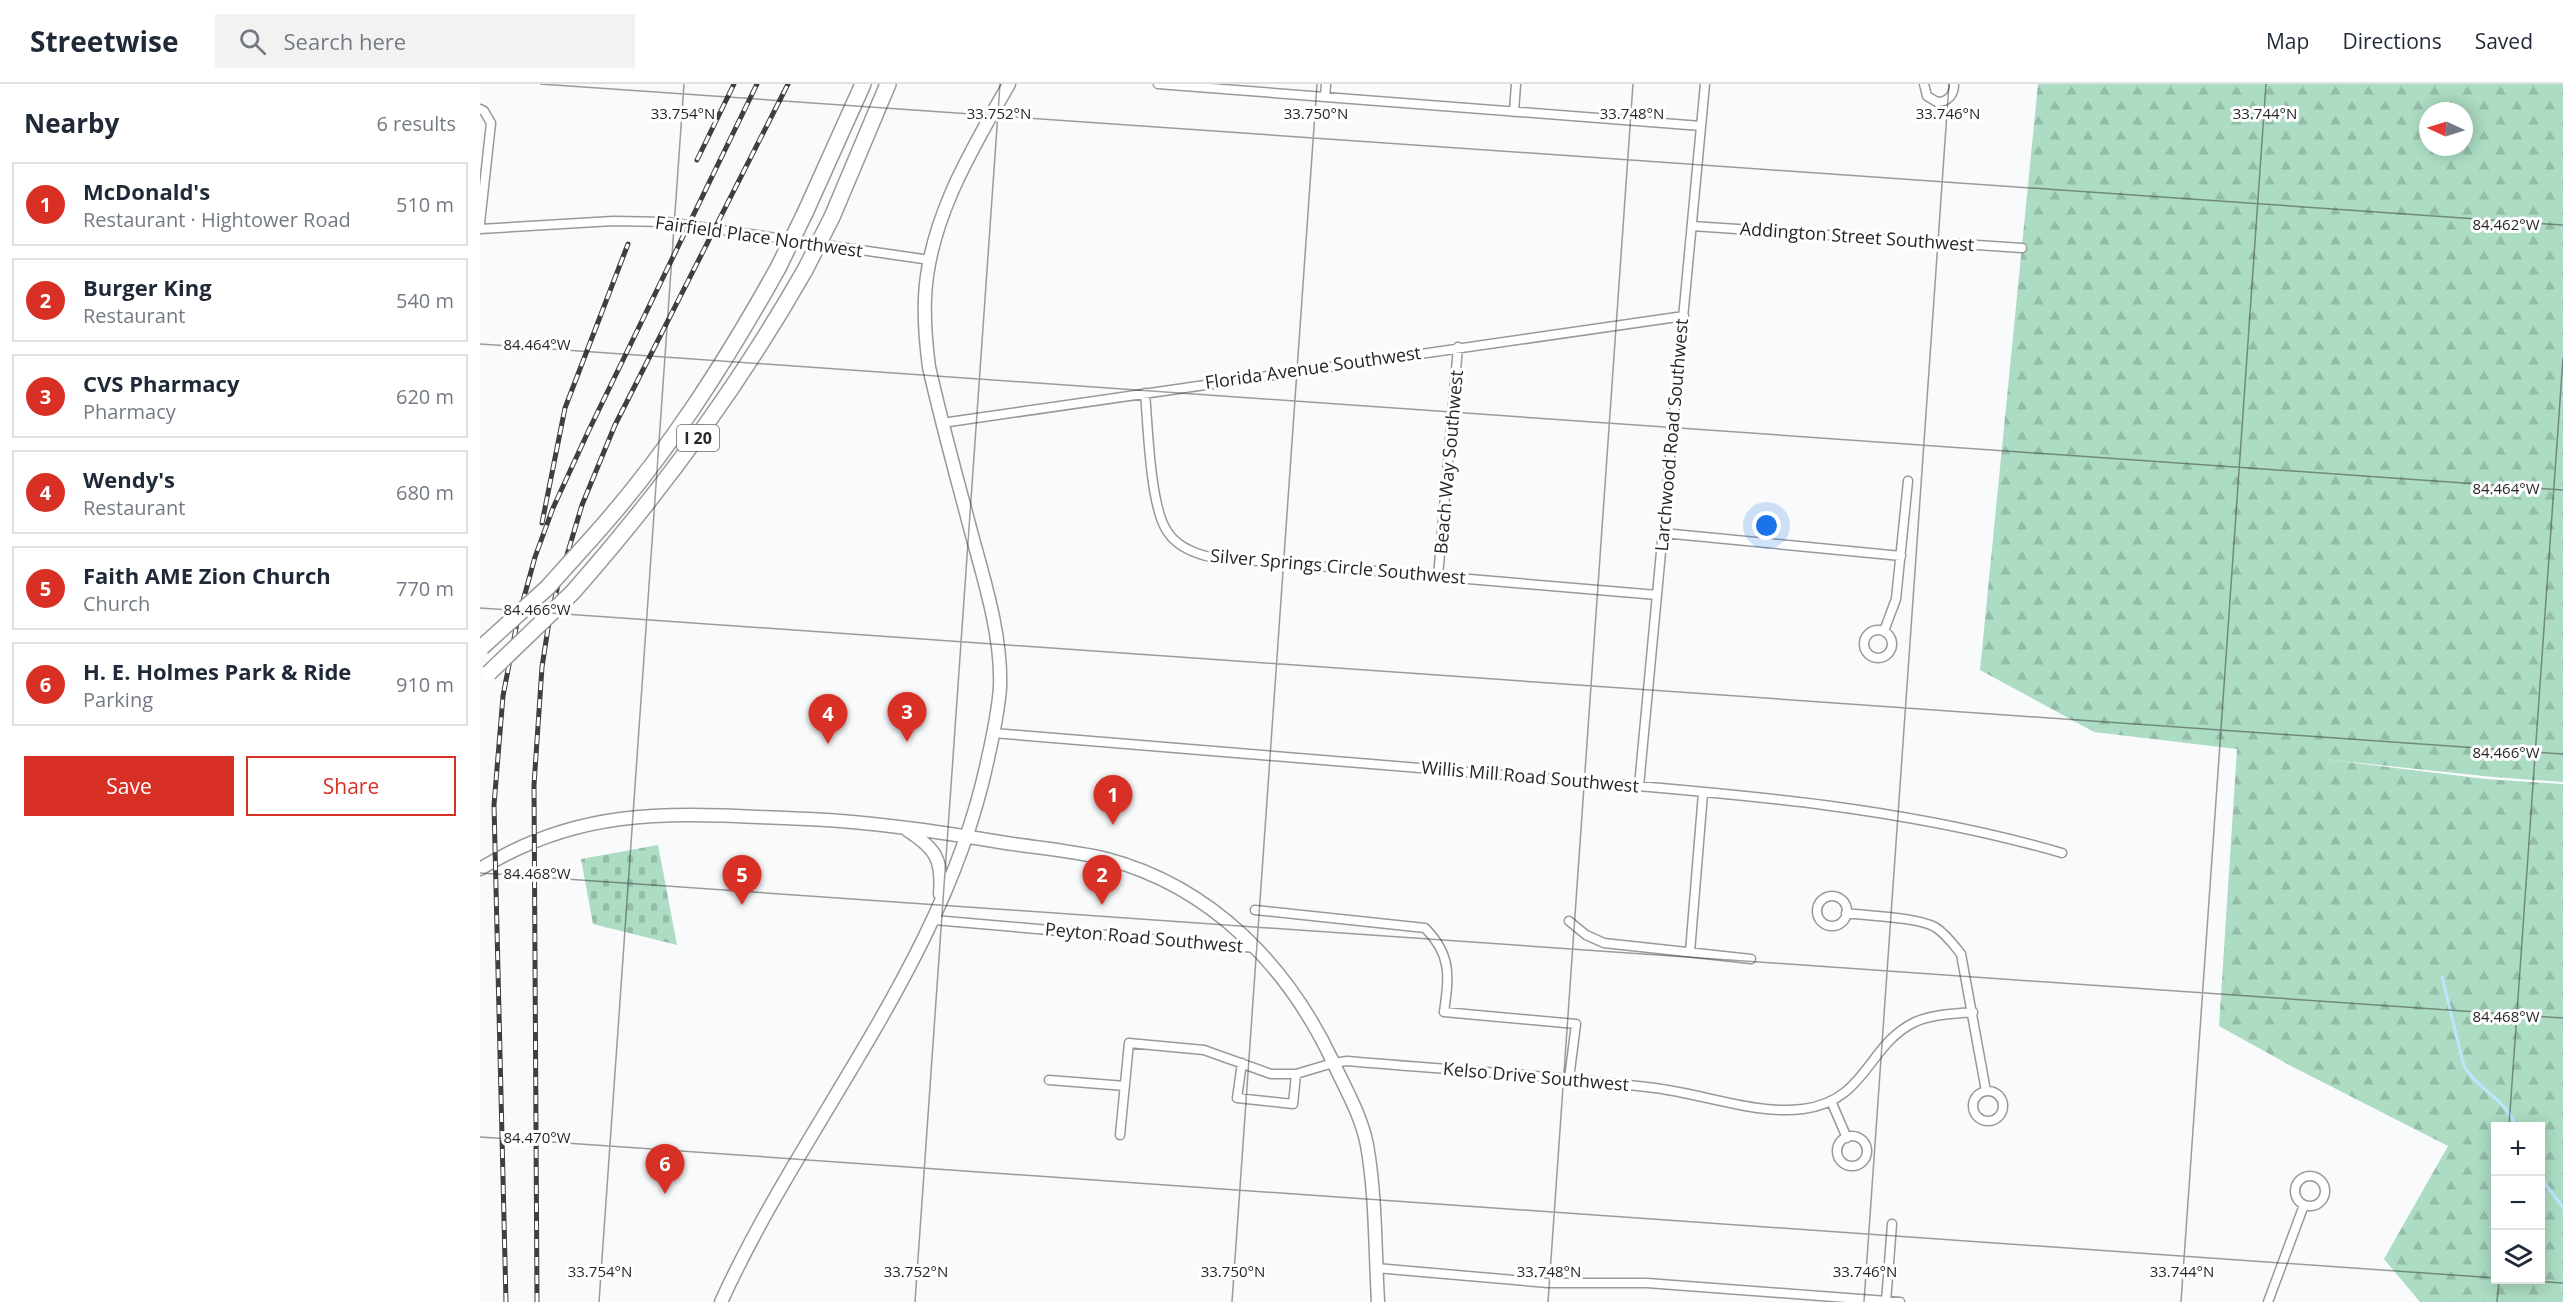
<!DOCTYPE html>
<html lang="en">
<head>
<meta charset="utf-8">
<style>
  body { margin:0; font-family:"Open Sans",sans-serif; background:#f2f2f3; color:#1f2937 }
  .controls { position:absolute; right:18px; bottom:18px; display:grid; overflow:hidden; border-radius:0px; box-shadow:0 3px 15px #0003 }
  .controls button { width:54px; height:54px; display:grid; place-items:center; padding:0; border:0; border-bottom:2px solid #e0e1e3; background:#fff; color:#1f2937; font:30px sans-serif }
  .compass { position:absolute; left:1939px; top:18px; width:54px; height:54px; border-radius:50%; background:#fff; box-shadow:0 3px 15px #0003; rotate:274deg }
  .you { position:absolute; left:1287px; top:442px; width:21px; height:21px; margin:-15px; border:4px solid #fff; border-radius:50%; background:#1a73e8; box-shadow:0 0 0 9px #1a73e833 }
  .badge { display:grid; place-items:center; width:39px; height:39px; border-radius:50%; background:#d93025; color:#fff; font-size:20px; font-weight:700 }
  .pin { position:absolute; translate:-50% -50px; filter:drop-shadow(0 2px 3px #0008) }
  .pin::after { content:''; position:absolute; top:32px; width:21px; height:18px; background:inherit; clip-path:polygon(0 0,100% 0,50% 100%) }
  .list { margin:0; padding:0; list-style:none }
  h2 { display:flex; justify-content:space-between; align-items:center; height:78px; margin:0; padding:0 24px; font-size:26px }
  h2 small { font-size:20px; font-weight:400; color:#747a83 }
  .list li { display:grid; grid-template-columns:39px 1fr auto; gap:18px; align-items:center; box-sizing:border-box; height:84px; margin:0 12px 12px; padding:0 12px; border:2px solid #e0e1e3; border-radius:0px }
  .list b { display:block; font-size:22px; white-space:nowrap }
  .list p { margin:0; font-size:20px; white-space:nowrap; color:#747a83 }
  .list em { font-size:20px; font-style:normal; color:#747a83 }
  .actions { display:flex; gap:12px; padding:18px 24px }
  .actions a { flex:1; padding:14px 0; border:2px solid #d93025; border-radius:0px; text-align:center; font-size:21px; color:#d93025 }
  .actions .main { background:#d93025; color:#fff }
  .icon { flex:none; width:33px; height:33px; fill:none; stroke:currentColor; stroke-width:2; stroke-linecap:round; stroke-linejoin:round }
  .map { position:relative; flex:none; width:2083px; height:1218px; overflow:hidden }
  header { display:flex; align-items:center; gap:36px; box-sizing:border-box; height:84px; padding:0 30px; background:#fff; border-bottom:2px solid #e0e1e3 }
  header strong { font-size:28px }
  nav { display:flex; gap:33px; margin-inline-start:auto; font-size:21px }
  .search { width:420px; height:54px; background:#f2f2f3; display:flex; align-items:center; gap:15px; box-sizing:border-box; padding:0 21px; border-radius:0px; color:#747a83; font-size:22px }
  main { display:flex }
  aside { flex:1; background:#fff }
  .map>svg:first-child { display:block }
  .forest { fill:url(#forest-firs); fill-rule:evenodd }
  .cemetery { fill:url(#cemetery-stones) }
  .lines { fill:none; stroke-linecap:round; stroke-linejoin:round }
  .stream { stroke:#bce6ff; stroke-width:3 }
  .street-casing { stroke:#97999b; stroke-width:11 }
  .secondary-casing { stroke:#97999b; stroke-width:15 }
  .highway-casing { stroke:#97999b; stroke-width:18 }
  .street { stroke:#fff; stroke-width:8 }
  .secondary { stroke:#fff; stroke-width:12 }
  .highway { stroke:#fff; stroke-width:15 }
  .rail-casing { stroke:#3f3f41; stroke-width:5 }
  .rail { stroke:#fff; stroke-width:3; stroke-dasharray:9; stroke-linecap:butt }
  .highway-bridge-casing { stroke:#97999b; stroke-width:18; stroke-linecap:butt }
  .highway-bridge { stroke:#fff; stroke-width:15 }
  .ticks { fill:none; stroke:#272728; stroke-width:1.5; stroke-opacity:0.45 }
  .labels { text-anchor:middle; stroke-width:6; stroke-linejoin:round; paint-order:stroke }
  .shield { fill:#fff; stroke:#686868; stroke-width:1.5 }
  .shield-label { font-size:16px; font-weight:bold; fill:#272728 }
  .street-label { font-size:18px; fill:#272728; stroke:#fff }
  .ticks-label { font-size:15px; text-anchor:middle; fill:#272728; stroke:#fff; stroke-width:6; stroke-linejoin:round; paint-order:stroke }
</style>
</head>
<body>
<header>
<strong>Streetwise</strong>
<div class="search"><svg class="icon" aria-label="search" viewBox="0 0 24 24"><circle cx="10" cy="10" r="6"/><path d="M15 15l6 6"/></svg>Search here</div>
<nav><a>Map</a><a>Directions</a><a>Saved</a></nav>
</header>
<main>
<aside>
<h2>Nearby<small>6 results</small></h2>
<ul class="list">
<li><span class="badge">1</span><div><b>McDonald's</b><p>Restaurant · Hightower Road</p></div><em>510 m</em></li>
<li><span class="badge">2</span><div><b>Burger King</b><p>Restaurant</p></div><em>540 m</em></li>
<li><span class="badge">3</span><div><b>CVS Pharmacy</b><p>Pharmacy</p></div><em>620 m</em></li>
<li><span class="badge">4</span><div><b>Wendy's</b><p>Restaurant</p></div><em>680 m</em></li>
<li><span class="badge">5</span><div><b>Faith AME Zion Church</b><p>Church</p></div><em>770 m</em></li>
<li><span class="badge">6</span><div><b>H. E. Holmes Park &amp; Ride</b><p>Parking</p></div><em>910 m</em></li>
</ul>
<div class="actions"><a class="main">Save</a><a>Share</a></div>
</aside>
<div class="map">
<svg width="2083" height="1218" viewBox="0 0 2083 1218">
  <defs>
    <pattern id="forest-firs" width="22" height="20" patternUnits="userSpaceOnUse" patternTransform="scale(1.5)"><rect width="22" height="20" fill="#acdcc3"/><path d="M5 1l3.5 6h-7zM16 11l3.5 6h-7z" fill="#94bda8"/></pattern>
    <pattern id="cemetery-stones" width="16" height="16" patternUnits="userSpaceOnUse" patternTransform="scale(1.5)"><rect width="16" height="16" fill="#acdcc3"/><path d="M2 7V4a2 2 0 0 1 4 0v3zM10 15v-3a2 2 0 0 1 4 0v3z" fill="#94bda8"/></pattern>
  </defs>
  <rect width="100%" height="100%" fill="#f9fafc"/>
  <!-- forest -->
  <path class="forest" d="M 1558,0 L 2083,0 L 2083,698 L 2013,693 L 1842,675 L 2006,695 L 2083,700 L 2083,1218 L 1940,1218 L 1904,1175 L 1968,1062 L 1811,982 L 1739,942 L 1757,665 L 1614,648 L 1500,586 ZM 1948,27 L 1984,27 L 1984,63 L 1948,63 ZM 2016,1042 L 2060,1042 L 2060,1196 L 2016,1196 Z"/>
  <!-- cemetery -->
  <path class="cemetery" d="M 178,761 L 197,861 L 113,840 L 101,775 Z"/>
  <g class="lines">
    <!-- stream -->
    <path class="stream" d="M 1962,893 L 1984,982 C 1999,1007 2024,1013 2036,1042
      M 2060,1093 L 2083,1123"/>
    <!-- street casing -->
    <g class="street-casing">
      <path id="street" d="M 678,0 L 1221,42
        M 1444,0 L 1447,12 L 1457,18 C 1468,18 1474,11 1474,0
        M 845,13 L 846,0
        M 0,25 L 4,27 L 11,39 L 0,139
        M 1034,28 L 1036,0
        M 1212,142 L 1542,164
        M 0,145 L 133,137 L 187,138 L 450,176
        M 665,309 C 668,342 670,422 687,447 C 696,462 713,469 730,473 L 1177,511
        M 462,339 L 1204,232
        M 1183,449 L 1421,472
        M 958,493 L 978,263
        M1384 560a14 14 0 1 1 28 0a14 14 0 1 1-28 0Z
        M 1404,547 L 1416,515 L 1428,397
        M 513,649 C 700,664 887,680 1074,695 C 1244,709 1418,721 1582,769
        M 1159,702 L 1225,0
        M1337 827a15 15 0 1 1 30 0a15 15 0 1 1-30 0Z
        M 775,826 L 945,844 C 972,871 969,893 964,928 L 1096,940 L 1089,995
        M 1366,829 C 1388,832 1437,833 1455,843 C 1466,850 1473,860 1481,870 L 1506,1007
        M 454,836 L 776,864
        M 1089,837 L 1106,851 L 1124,859 L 1271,875
        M 1210,868 L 1223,709
        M 762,979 L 757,1014 L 813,1020 L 816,990
        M 569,996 L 645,1002
        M1493 1022a15 15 0 1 1 30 0a15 15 0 1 1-30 0Z
        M 1351,1017 L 1367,1054
        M 640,1051 L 649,959 L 724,966 L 791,990 L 816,990 L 853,979 L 867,977 C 969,986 1073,991 1175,1004 C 1224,1010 1274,1031 1323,1025 C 1387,1017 1387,961 1435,938 C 1453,930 1474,930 1493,928
        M1357 1067a15 15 0 1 1 30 0a15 15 0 1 1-30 0Z
        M1815 1107a15 15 0 1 1 30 0a15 15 0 1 1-30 0Z
        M 896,1184 L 1068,1199 L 1167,1199 L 1420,1218
        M 1406,1218 L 1412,1140
        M 1788,1218 L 1824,1121"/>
    </g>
    <!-- secondary casing -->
    <g class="secondary-casing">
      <path id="secondary" d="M 427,746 C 455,764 463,775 460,810
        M 0,785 C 110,717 206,731 328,735 C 394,738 460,748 526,759 C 559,764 594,767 627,775 C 732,803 808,882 853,978 C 866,1006 881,1031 887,1061 C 896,1112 895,1166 898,1218
        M 241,1218 C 325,1034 466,877 508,674 C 513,652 518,628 520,604 C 522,555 506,502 493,455 C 478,398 462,341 449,283 C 446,260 444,237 445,214 C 448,137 492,65 529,0"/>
    </g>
    <!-- highway casing -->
    <g class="highway-casing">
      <path id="highway" d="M 325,129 L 383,0
        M 352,133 L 408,0
        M 111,455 C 186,372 244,281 298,184
        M 93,508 C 181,408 259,302 325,186"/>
    </g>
    <!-- street -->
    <use href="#street" class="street"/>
    <!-- secondary -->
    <use href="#secondary" class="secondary"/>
    <!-- highway -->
    <use href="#highway" class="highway"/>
    <!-- rail casing -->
    <g class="rail-casing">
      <path id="rail" d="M 217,76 L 254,0
        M 62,439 L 85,324 L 148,160
        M 26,1218 L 14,721 L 23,612 L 37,539 L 55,473 L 73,424 L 108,348 L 277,0
        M 57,1218 L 54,701 L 62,583 L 68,544 L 78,501 L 102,421 L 135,341 L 308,0"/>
    </g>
    <!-- rail -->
    <use href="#rail" class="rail"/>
    <!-- highway-bridge casing -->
    <g class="highway-bridge-casing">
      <path id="highway-bridge" d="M 298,184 L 325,129
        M 325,186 L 352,133
        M 2,563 L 67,504 L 111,455
        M 9,589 L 93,508"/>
    </g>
    <!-- highway-bridge -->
    <use href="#highway-bridge" class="highway-bridge"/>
  </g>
  <!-- ticks -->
  <path class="ticks" d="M 60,0 L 2083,141M 0,260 L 2083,406M 0,524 L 2083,670M 0,789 L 2083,934M 2029,1042 L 2083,274M 0,1053 L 2016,1194M 2040,1196 L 2083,1199M 119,1218 L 204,0M 435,1218 L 520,0M 752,1218 L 837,0M 1068,1218 L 1153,0M 1384,1218 L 1469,0M 1701,1218 L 1786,0M 2017,1218 L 2019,1196"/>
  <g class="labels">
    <!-- shield labels -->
    <rect class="shield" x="197" y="341" width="42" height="26" rx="4.5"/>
    <g class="shield-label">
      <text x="218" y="360">I 20</text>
    </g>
    <!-- street labels -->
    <g class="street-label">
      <text transform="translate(279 153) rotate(8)" y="6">Fairfield Place Northwest</text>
      <text transform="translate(1377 153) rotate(4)" y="6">Addington Street Southwest</text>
      <text transform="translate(833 284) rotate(-8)" y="6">Florida Avenue Southwest</text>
      <text transform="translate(1192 351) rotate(-85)" y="6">Larchwood Road Southwest</text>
      <text transform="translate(969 378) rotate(-85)" y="6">Beach Way Southwest</text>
      <text transform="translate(858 483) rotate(5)" y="6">Silver Springs Circle Southwest</text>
      <text transform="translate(1050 693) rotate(5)" y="6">Willis Mill Road Southwest</text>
      <text transform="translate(664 854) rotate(5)" y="6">Peyton Road Southwest</text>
      <text transform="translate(1056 993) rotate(5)" y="6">Kelso Drive Southwest</text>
    </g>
  </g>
  <g class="ticks-label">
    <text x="203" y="35">33.754°N</text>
    <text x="519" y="35">33.752°N</text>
    <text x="836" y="35">33.750°N</text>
    <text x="1152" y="35">33.748°N</text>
    <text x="1468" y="35">33.746°N</text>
    <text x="1785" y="35">33.744°N</text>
    <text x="2026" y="146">84.462°W</text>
    <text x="57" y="266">84.464°W</text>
    <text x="2026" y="410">84.464°W</text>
    <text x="57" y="531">84.466°W</text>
    <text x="2026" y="674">84.466°W</text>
    <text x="57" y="795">84.468°W</text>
    <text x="2026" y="938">84.468°W</text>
    <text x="57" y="1059">84.470°W</text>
    <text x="120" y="1193">33.754°N</text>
    <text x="436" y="1193">33.752°N</text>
    <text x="753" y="1193">33.750°N</text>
    <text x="1069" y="1193">33.748°N</text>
    <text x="1385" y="1193">33.746°N</text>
    <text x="1702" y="1193">33.744°N</text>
  </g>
</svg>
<div class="controls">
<button>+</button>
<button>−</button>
<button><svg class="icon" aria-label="layers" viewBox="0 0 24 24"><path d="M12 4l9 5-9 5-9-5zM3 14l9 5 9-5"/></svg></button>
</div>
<svg class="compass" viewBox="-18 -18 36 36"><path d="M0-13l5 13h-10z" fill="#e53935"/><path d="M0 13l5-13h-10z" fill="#747a83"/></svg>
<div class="you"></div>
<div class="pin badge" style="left:633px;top:741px">1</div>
<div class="pin badge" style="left:622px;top:821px">2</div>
<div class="pin badge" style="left:427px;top:658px">3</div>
<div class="pin badge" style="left:348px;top:660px">4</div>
<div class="pin badge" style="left:262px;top:821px">5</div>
<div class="pin badge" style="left:185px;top:1110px">6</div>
</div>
</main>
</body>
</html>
